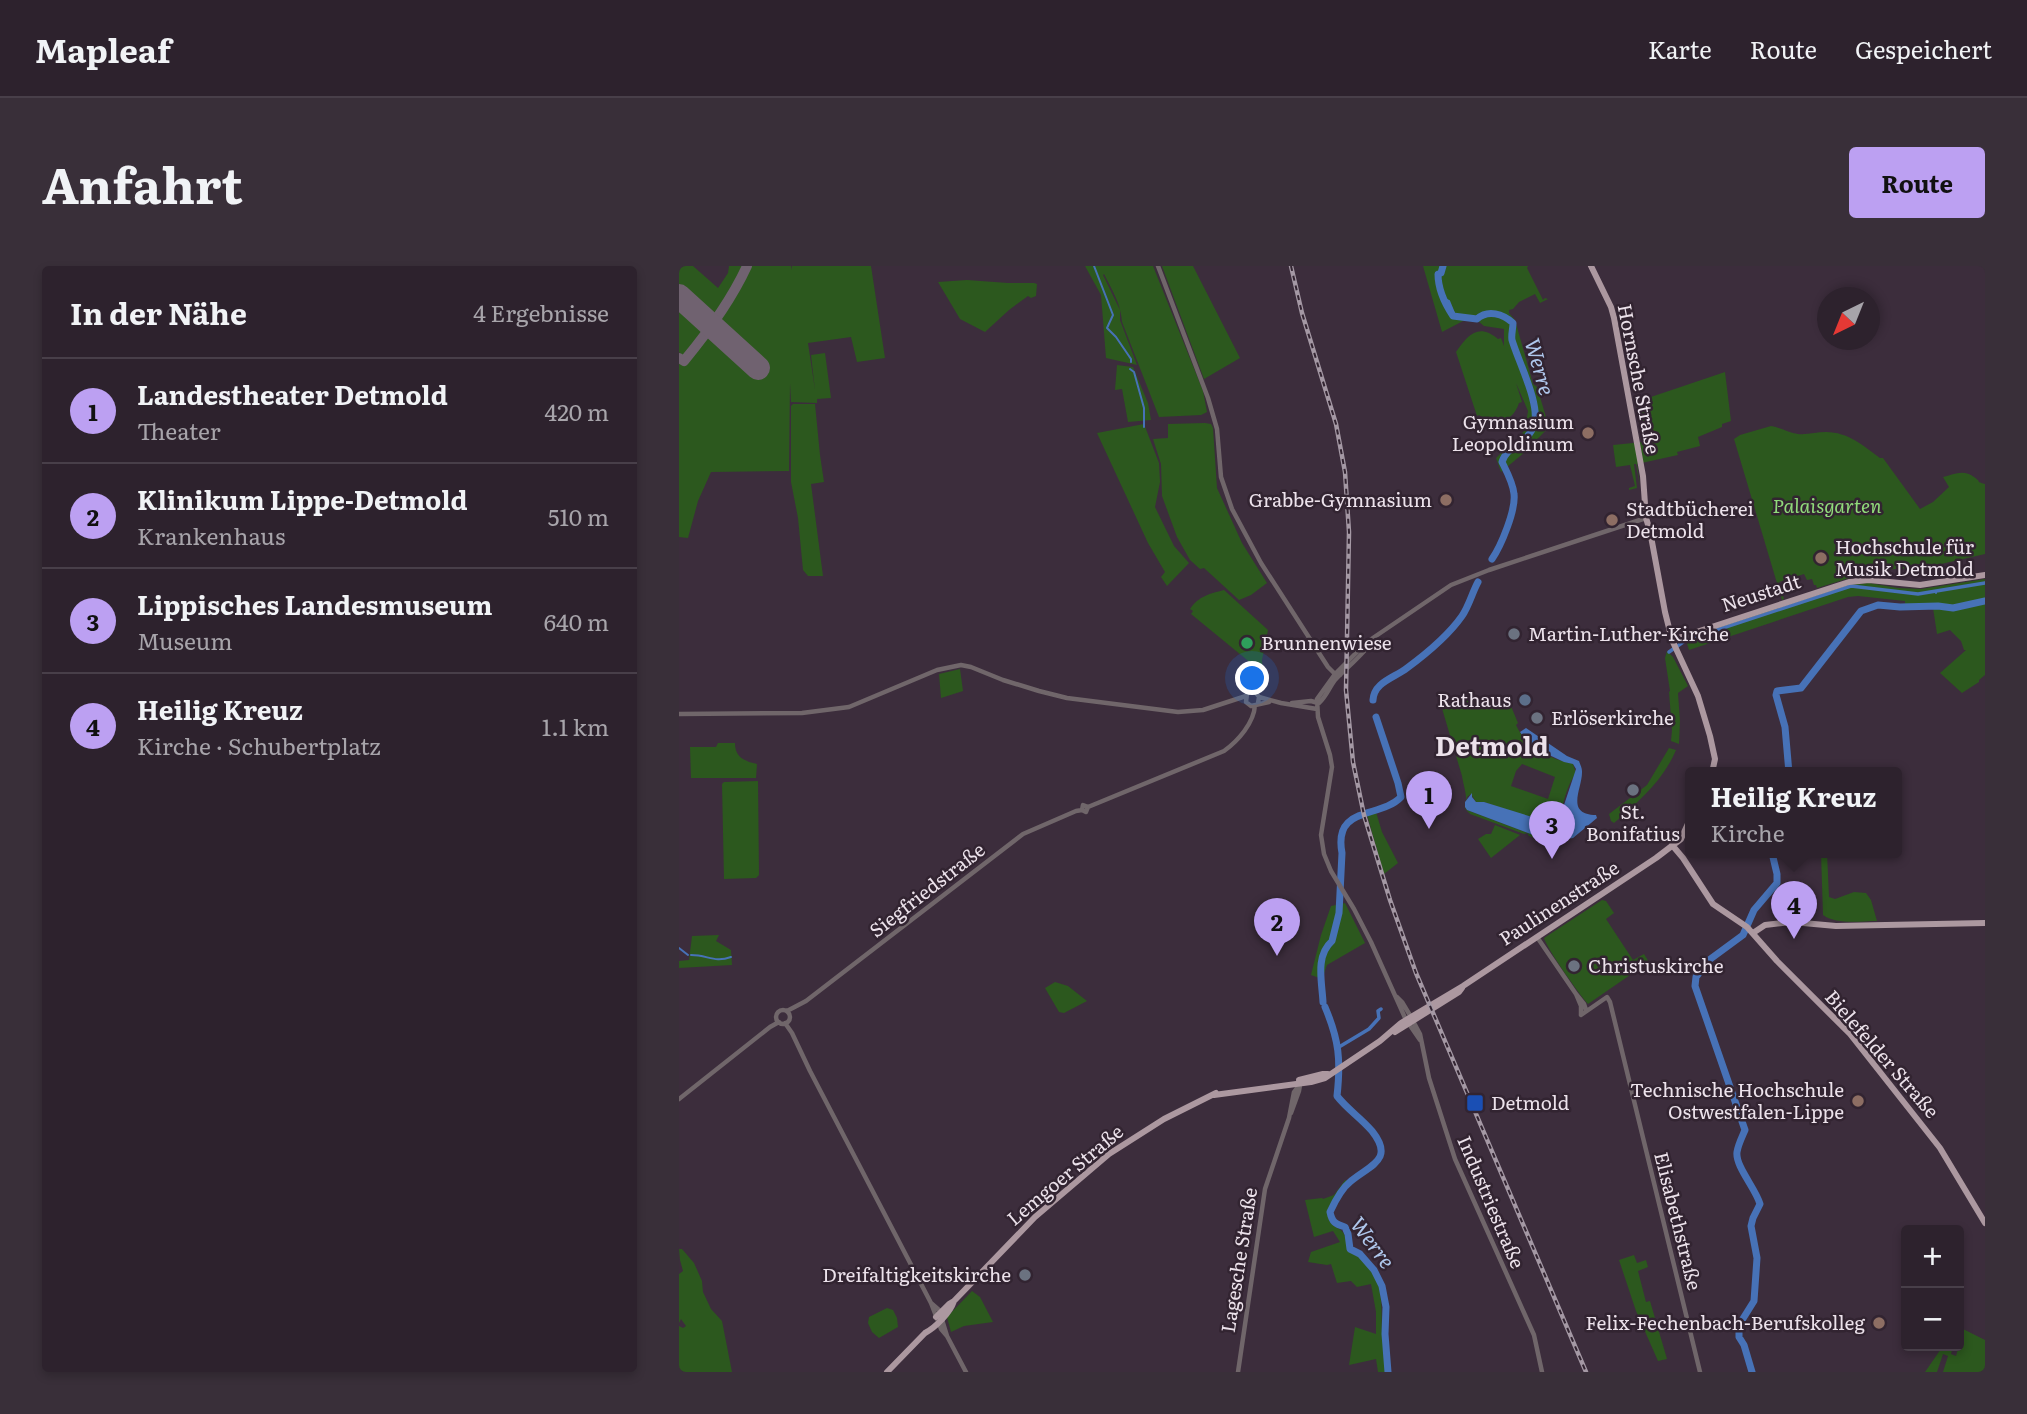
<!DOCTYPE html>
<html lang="de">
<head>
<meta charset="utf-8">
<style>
  body { margin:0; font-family:Literata,serif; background:#392f39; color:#f1f3f6 }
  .controls { position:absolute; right:21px; bottom:21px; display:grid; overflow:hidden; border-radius:7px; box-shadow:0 4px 10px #0003 }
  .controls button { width:63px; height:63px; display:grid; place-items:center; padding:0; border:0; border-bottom:2px solid #483f49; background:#2d222d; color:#f1f3f6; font:35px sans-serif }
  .compass { position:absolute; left:1138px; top:21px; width:63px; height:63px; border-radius:50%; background:#2d222d; box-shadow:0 4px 10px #0003; rotate:223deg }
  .you { position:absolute; left:574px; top:413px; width:24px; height:24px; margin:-18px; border:5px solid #fff; border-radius:50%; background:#1a73e8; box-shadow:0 0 0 10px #1a73e833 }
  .badge { display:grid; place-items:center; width:46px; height:46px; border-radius:50%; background:#bca0f2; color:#111; font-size:23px; font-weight:700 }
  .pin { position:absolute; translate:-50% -58px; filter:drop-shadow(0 2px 4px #0008) }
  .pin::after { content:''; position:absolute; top:37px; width:24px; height:21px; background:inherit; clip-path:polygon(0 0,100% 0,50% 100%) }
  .popup { position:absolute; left:1006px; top:501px; width:217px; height:91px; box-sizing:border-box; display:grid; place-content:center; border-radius:7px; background:#2d222d; filter:drop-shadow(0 2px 5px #0005); font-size:23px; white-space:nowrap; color:#a7a4aa }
  .popup b { font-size:26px; color:#f1f3f6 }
  .popup::after { content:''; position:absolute; left:50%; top:100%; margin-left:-14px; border:14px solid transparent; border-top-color:#2d222d }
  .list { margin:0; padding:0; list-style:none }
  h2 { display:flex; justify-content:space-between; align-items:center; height:91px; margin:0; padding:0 28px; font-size:30px }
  h2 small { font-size:23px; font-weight:400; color:#a7a4aa }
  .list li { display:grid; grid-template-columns:46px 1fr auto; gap:21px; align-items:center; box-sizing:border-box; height:105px; padding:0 28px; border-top:2px solid #483f49 }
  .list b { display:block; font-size:26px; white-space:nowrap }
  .list p { margin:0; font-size:23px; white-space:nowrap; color:#a7a4aa }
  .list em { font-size:23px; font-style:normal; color:#a7a4aa }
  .map { position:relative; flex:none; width:1306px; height:1106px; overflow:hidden; border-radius:7px }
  header { display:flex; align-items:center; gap:42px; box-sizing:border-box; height:98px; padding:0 35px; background:#2d222d; border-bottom:2px solid #483f49 }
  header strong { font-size:33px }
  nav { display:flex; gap:38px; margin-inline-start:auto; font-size:24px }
  .intro { display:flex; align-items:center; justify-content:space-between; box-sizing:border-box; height:168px; padding:0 42px }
  h1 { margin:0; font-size:49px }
  .button { padding:18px 32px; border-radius:7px; background:#bca0f2; color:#111; font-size:24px; font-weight:700 }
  main { display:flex; gap:42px; padding:0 42px }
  aside { flex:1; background:#2d222d; border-radius:7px; box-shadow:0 4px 10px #0003 }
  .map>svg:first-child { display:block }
  .green { fill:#2c581e; fill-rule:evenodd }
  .water { fill:#4772b7 }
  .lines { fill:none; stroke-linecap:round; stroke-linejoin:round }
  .stream { stroke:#4772b7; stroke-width:2 }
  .canal { stroke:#4772b7; stroke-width:3.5 }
  .river { stroke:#4772b7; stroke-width:7 }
  .taxiway { stroke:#706270; stroke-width:10 }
  .runway { stroke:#706270; stroke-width:24 }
  .minor { stroke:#70666a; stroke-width:4.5 }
  .major { stroke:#ac98a0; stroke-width:6 }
  .rail-casing { stroke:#a498a4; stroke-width:4.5 }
  .rail { stroke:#322431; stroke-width:2; stroke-dasharray:5; stroke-linecap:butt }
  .education-dot { fill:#8d6e63; stroke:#322431; stroke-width:2.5 }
  .worship-dot { fill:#6b7280; stroke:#322431; stroke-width:2.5 }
  .leisure-dot { fill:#2e9e5b; stroke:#322431; stroke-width:2.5 }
  .service-dot { fill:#5c6f8a; stroke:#322431; stroke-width:2.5 }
  .transit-dot { fill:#1a4fb4; stroke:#322431; stroke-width:2.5 }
  .labels { text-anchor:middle; stroke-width:5; stroke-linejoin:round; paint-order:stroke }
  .street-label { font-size:19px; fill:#ece2eb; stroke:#322431 }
  .poi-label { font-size:19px; fill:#ece2eb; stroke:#322431; text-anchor:start }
  .park-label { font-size:19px; font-style:italic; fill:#91db7b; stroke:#322431 }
  .water-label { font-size:21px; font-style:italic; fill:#afc7ec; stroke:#322431 }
  .district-label { font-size:26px; font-weight:bold; fill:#ece2eb; stroke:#322431 }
</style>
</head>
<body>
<header>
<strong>Mapleaf</strong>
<nav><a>Karte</a><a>Route</a><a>Gespeichert</a></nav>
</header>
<div class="intro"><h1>Anfahrt</h1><a class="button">Route</a></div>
<main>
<aside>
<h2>In der Nähe<small>4 Ergebnisse</small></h2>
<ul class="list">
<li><span class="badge">1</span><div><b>Landestheater Detmold</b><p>Theater</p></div><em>420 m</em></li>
<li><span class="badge">2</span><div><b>Klinikum Lippe-Detmold</b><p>Krankenhaus</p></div><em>510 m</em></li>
<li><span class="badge">3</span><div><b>Lippisches Landesmuseum</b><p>Museum</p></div><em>640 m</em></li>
<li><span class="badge">4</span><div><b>Heilig Kreuz</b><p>Kirche · Schubertplatz</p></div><em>1.1 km</em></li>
</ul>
</aside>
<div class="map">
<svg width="1306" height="1106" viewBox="0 0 1306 1106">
  <rect width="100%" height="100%" fill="#3c2d3c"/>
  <!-- green -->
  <path class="green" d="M 0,0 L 14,0 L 39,22 L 49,7 L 50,0 L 112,0 L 113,4 L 113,0 L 192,0 L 206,92 L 178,96 L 172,71 L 129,77 L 136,124 L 132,89 L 146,87 L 152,132 L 138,133 L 138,137 L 112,136 L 111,117 L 110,205 L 32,206 L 19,235 L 9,272 L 0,271 L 0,90 L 2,88 L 0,86 Z
    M 406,0 L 474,0 L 524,125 L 528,146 L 522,149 L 480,151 L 443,56 C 442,38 433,24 425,8 L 424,9 L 441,44 L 441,54 L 458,99 L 427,92 L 422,29 Z
    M 483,0 L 514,0 L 561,92 L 525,113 Z
    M 744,0 L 849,0 L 848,2 L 864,34 L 866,32 L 869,33 L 861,37 L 856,28 L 840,36 L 834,43 L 830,44 L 830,47 L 836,54 L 854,118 L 858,121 L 870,161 L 846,186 L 822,206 L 817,192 L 830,179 L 840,172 L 846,163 L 849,145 L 837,117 L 843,136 L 840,137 C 834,156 816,161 800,149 L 798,150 L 777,86 C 788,70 799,56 819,73 L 822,72 L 825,80 L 825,63 L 805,60 L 799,55 L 786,54 L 763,66 Z
    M 288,14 L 329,17 L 355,17 L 358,18 L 357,30 L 352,32 L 349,30 L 330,44 L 306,66 L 281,53 L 259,16 Z
    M 438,99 L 454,101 L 469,137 L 472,154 L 449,156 L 443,123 L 436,124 Z
    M 1046,106 L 1052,155 L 1043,158 L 1043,161 L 1019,171 L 1021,180 L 998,186 L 999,189 L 958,198 L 961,221 L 957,198 L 955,198 L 958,222 L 950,224 L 950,222 L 956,220 L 951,199 L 937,201 L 934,179 L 964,176 L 957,136 Z
    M 114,138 L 136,138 L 141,189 L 145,216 L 132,218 L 144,310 L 129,310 L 124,304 L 119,252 L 112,216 L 112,140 Z
    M 526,157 L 532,158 L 534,162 L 538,222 L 563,277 L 588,317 L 572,329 L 560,334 L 525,302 L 521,303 L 511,294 L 498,271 L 483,230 L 482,198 L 474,173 L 489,172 L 489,158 Z
    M 465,158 L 480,197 L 481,216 L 476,241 L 495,280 L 510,297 L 488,320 L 482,311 L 486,306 L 469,277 L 418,167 Z
    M 1092,160 C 1103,162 1110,167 1119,168 C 1128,169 1138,166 1147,166 C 1169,166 1185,180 1201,192 L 1204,192 L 1241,243 L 1254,236 L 1270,221 L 1264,211 C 1275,208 1285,203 1295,211 C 1305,218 1294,214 1306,218 L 1306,288 L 1262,298 L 1258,301 L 1215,303 L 1192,307 L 1188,304 L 1177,310 L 1138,322 L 1137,319 L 1135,319 L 1133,313 L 1128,314 L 1125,308 L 1100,316 L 1105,333 L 1103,334 L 1055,173 L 1061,169 Z
    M 1306,313 L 1306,409 L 1300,414 L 1300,416 L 1283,427 L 1261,407 L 1287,384 L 1285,384 L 1282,375 L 1271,364 L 1258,368 L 1254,342 L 1226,343 L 1226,335 L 1179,330 L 1169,331 L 1010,384 L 1006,371 L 1167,319 L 1190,317 L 1219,322 L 1242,323 Z
    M 545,324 L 589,364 L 583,394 L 584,407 L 512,348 L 514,345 L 511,343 C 520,330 530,328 545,324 Z
    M 988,385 L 994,391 L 1009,420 L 999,427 L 1001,455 L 1000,478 L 992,475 L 993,464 L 990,426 L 991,425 L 986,392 Z
    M 281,403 L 284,425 L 262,432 L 260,408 Z
    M 807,431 L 808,437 L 829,433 L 839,457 L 837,459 C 845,477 863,489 883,495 C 887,496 890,496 894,498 L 897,507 C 888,519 882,541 882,555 L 876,560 L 805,536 L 797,536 L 792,528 L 788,531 L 786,540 L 788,544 L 865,573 L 862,574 L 850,570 L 848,567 L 845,568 L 791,548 C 783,540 787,542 787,532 C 787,526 784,517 783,510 L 762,439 L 782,439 L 784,438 L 782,433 ZM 843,498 L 876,511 L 869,533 L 832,520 L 837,505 Z
    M 39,477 L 56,477 C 56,491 65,495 78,498 L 77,512 L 12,512 L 11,481 L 37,481 Z
    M 990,482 L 997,484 C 984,515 960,535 935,557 L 932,555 L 930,548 L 968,519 Z
    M 79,515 L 80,609 L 77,612 L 45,613 L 43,518 L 45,516 Z
    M 697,546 L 703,566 L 719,597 L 705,608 L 688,549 Z
    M 816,559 L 841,569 L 812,592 L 799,573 L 807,568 L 812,568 Z
    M 1142,587 L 1148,587 L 1150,631 L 1156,633 L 1175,626 L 1187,627 L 1192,634 L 1198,655 C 1181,655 1158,659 1144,649 Z
    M 923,634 L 927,635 L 935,647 L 927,653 L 954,694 L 965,688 L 970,696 L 909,738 C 900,728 868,683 865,672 Z
    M 666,637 L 686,677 L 648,699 L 643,713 L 632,709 L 642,669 L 652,640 Z
    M 40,669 L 37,675 L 52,684 L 53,699 L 0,702 L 0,695 L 10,694 L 13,670 Z
    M 376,716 L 389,720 L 408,735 L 385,747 L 380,746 L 366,722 Z
    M 666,914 L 668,915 C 662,924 642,945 652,957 C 656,962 662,962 665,968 C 668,973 668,979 671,985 C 706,1004 702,1032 703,1067 C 704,1080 706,1093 708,1106 L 699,1106 L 697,1093 L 670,1099 L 676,1061 L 697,1068 L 697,1046 L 692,1018 L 678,1021 L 672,1015 L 658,1017 L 652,998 L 648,999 L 629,996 L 632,986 L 661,976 L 654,965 L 635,971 L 626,934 L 643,932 L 644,933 L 655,929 Z
    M 0,983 L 3,983 L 15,997 L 23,1015 L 24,1026 L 32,1043 L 43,1055 L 53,1106 L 0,1106 L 0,1060 L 4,1062 L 7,1060 L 2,1053 L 0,1057 L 0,1008 L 4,1005 L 1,994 Z
    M 955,989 L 958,997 L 967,994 L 969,1001 L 959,1005 L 967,1036 L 971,1035 L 988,1093 L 979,1095 L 957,1045 L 940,994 Z
    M 293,1025 L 301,1031 L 314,1056 L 285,1060 L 272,1066 L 268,1051 Z
    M 208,1042 L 214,1044 L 218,1052 L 219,1061 L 200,1072 L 193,1066 L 189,1057 L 190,1051 Z
    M 1280,1061 L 1306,1074 L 1306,1106 L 1264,1106 L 1269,1090 L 1264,1088 L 1258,1106 L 1246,1106 L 1264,1080 L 1274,1080 L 1272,1088 L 1277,1090 L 1284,1065 L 1280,1064 Z"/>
  <!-- water -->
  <path class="water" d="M 847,462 L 888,490 L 900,495 C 901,498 903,502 903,505 C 904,522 885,548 917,549 L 918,552 L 894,572 L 873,576 L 788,544 L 786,541 L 786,536 L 793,527 L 793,531 L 797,536 L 805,536 L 866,555 L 873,560 L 882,555 L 882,548 L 897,503 L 894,498 L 885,496 L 851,480 L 841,466 Z"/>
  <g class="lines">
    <!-- stream -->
    <path class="stream" d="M 415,0 L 434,49 L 428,62 L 437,71 L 452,93 L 452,96
      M 765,33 L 770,35 L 777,52
      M 451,103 L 455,106 L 465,142 L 465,161
      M 1257,325 L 1257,327
      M 0,682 L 9,689
      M 12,689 C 29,689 35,697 52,691"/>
    <!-- canal -->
    <path class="canal" d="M 990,386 L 1007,374 L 1172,320 L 1239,328 L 1306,317
      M 660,781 L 690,763 L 700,752 L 699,745 L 702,743"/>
    <!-- river -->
    <path class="river" d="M 764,0 L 762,7 L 759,8 C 759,23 766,38 774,50 L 798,53 C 809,43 824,48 834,57 C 834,63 832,69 833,74 C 839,95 862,139 855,159 C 849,178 828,179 823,196 C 828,206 834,217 835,228 C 837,244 822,280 813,293
      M 694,434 C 695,416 715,412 728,402 C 747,388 769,370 783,350 C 790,340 793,327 799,316
      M 1110,507 L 1106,461 L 1097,429 L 1098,425 L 1122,422 L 1182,345 L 1199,339 L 1221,341 L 1259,340 L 1274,342 L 1306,335
      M 644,736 C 643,716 636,690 653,675 L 660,647 L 663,587 C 654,539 701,553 722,531 L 719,517 L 697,451
      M 646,741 C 660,774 662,794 658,830 C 668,843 682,852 693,865 C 716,894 691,899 672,915 C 663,922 656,935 651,946 C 653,956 656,958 666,961 L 669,968 L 671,983 L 681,988 L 695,1004 L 703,1020 L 707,1041 L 706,1068 L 709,1106
      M 1073,1106 L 1065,1079 L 1060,1071 L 1060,1059 L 1075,1035 L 1078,992 L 1072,960 L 1074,952 L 1081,938 C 1077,923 1056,900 1058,886 C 1059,879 1063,871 1066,864 L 1016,720 L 1017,711 L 1030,694 L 1064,669 L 1075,644 L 1098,617 L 1098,608 L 1093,587"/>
    <!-- taxiway -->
    <path class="taxiway" d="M 0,92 L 5,95 C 29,66 52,35 68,0"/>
    <!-- runway -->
    <path class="runway" d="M 0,30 L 79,102"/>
    <!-- minor -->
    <path class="minor" d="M 479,0 L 529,132 L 538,163 L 542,211 L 553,243 L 582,297 L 649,401 L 656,408 L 661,409
      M 580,431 L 602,437 L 638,443
      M 579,437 L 580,431 L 577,427 L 571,426 L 568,428 L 567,436 L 572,440 L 590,436
      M 613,437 L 632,435 L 639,437
      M 640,437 C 647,431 650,422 656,414 C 669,400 686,388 695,372
      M 0,448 L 123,447 L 170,441 L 258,404 L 282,399 L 292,401 L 324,414 L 360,425 L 388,432 L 499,446 L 524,444 L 567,430
      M 409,541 L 545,485 C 559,475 575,457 576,439
      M 858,671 L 897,728 L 905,738 L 907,744
      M 897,728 L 902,740 L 902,748
      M 718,731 L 723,736 L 732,751
      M97 751a7 7 0 1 1 14 0a7 7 0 1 1-14 0Z
      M 108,745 L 127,735 L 344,568 L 397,545 L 403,544 L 407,546 L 409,541 L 404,539 L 403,544
      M 902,749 L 928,731 L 931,736 L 1021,1106
      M 727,754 L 692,676 L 675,643 L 652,605 L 645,588 L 642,569 L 653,501 L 651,489 L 639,451 L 638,433 L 656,408 L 688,376 L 772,319 L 810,304 L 967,252
      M 734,755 L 741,768 L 750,812 L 776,893 L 855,1069 L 863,1106
      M 106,757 L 113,767 L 131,805 L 252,1037 L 262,1063 L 268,1070
      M 730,758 L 741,774
      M 0,833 L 91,761 L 100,756
      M 612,847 L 620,825 L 621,819
      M 252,1037 L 260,1044 L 268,1070 L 287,1106
      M 559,1106 L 586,923 L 610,852 L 615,826 L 621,818"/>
    <!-- major -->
    <path class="major" d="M 912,0 L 932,41 L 935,52 L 964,210 L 967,252 L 971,265 L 986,346 L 993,374 L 1019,430 L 1031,470 L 1036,493 L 1033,507
      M 993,374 L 1170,316 L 1190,314 L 1241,319 L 1306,309
      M 993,579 L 1004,592 L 1034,638 L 1068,661 L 1098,695 L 1171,768 L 1261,882 L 1306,957
      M 1074,667 L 1086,659 L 1113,656 L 1157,660 L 1306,657
      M 716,766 L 780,726 L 783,722
      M 620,814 L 644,808 L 649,808
      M 535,829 L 632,816 L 646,812 L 701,775 L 722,757 L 784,720 L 977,592 L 1002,573 L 1012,551
      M 257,1051 L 270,1038 L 275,1035 L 356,951 L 430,888 L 485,853 L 537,827
      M 208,1106 L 246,1067 C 257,1061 271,1047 275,1035"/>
    <!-- rail casing -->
    <g class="rail-casing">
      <path id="rail" d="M 612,0 L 623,47 L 657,158 L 666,206 L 670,266 L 667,424 L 674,496 L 685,549 L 711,634 L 737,707 L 907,1106"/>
    </g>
    <!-- rail -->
    <use href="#rail" class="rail"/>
  </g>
  <!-- markers -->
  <g class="education-dot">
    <circle cx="909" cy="167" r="7"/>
    <circle cx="767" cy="234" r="7"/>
    <circle cx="933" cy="254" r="7"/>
    <circle cx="1142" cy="292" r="7"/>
    <circle cx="1179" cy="835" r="7"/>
    <circle cx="1200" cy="1057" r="7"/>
  </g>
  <g class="worship-dot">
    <circle cx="835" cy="368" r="7"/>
    <circle cx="858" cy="452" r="7"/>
    <circle cx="954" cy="524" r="7"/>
    <circle cx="895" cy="700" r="7"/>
    <circle cx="346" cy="1009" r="7"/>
  </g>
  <circle class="leisure-dot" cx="568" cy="377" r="7"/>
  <circle class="service-dot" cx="846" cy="434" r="7"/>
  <rect class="transit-dot" x="787" y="828" width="18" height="18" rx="3.5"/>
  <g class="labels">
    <!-- street labels -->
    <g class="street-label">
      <text transform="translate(960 113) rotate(79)" y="7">Hornsche Straße</text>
      <text transform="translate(1082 327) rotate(-18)" y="7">Neustadt</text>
      <text transform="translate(248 624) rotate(-38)" y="7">Siegfriedstraße</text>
      <text transform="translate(880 637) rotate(-33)" y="7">Paulinenstraße</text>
      <text transform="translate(1203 788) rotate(49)" y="7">Bielefelder Straße</text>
      <text transform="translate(386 909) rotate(-40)" y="7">Lemgoer Straße</text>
      <text transform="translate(812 936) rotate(67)" y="7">Industriestraße</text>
      <text transform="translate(999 955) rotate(76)" y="7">Elisabethstraße</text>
      <text transform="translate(560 994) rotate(-81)" y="7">Lagesche Straße</text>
    </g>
    <!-- poi labels -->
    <g class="poi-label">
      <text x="895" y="163" text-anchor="end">Gymnasium<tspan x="895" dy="22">Leopoldinum</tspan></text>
      <text x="753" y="241" text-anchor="end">Grabbe-Gymnasium</text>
      <text x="947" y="250">Stadtbücherei<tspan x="947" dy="22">Detmold</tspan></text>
      <text x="1156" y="288">Hochschule für<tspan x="1156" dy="22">Musik Detmold</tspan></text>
      <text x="849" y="375">Martin-Luther-Kirche</text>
      <text x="582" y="384">Brunnenwiese</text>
      <text x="832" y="441" text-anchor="end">Rathaus</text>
      <text x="872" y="459">Erlöserkirche</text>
      <text x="954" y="553" text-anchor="middle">St.<tspan x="954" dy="22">Bonifatius</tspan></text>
      <text x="909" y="707">Christuskirche</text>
      <text x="1165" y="831" text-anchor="end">Technische Hochschule<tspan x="1165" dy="22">Ostwestfalen-Lippe</tspan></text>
      <text x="812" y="844">Detmold</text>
      <text x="332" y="1016" text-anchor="end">Dreifaltigkeitskirche</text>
      <text x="1186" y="1064" text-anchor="end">Felix-Fechenbach-Berufskolleg</text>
    </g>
    <!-- park labels -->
    <g class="park-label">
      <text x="1148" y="247">Palaisgarten</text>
    </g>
    <!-- water labels -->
    <g class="water-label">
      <text transform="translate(860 101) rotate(74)" y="7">Werre</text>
      <text transform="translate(693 977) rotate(53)" y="7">Werre</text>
    </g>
    <!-- district labels -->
    <g class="district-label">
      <text x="813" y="490">Detmold</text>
    </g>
  </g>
</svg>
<div class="controls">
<button>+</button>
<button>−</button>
</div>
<svg class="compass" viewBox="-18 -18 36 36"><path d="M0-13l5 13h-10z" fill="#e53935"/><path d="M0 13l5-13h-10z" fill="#a7a4aa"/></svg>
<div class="you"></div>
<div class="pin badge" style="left:750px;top:563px">1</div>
<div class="pin badge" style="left:598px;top:690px">2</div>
<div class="pin badge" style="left:873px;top:593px">3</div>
<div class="pin badge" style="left:1115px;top:673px">4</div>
<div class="popup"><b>Heilig Kreuz</b>Kirche</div>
</div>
</main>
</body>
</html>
